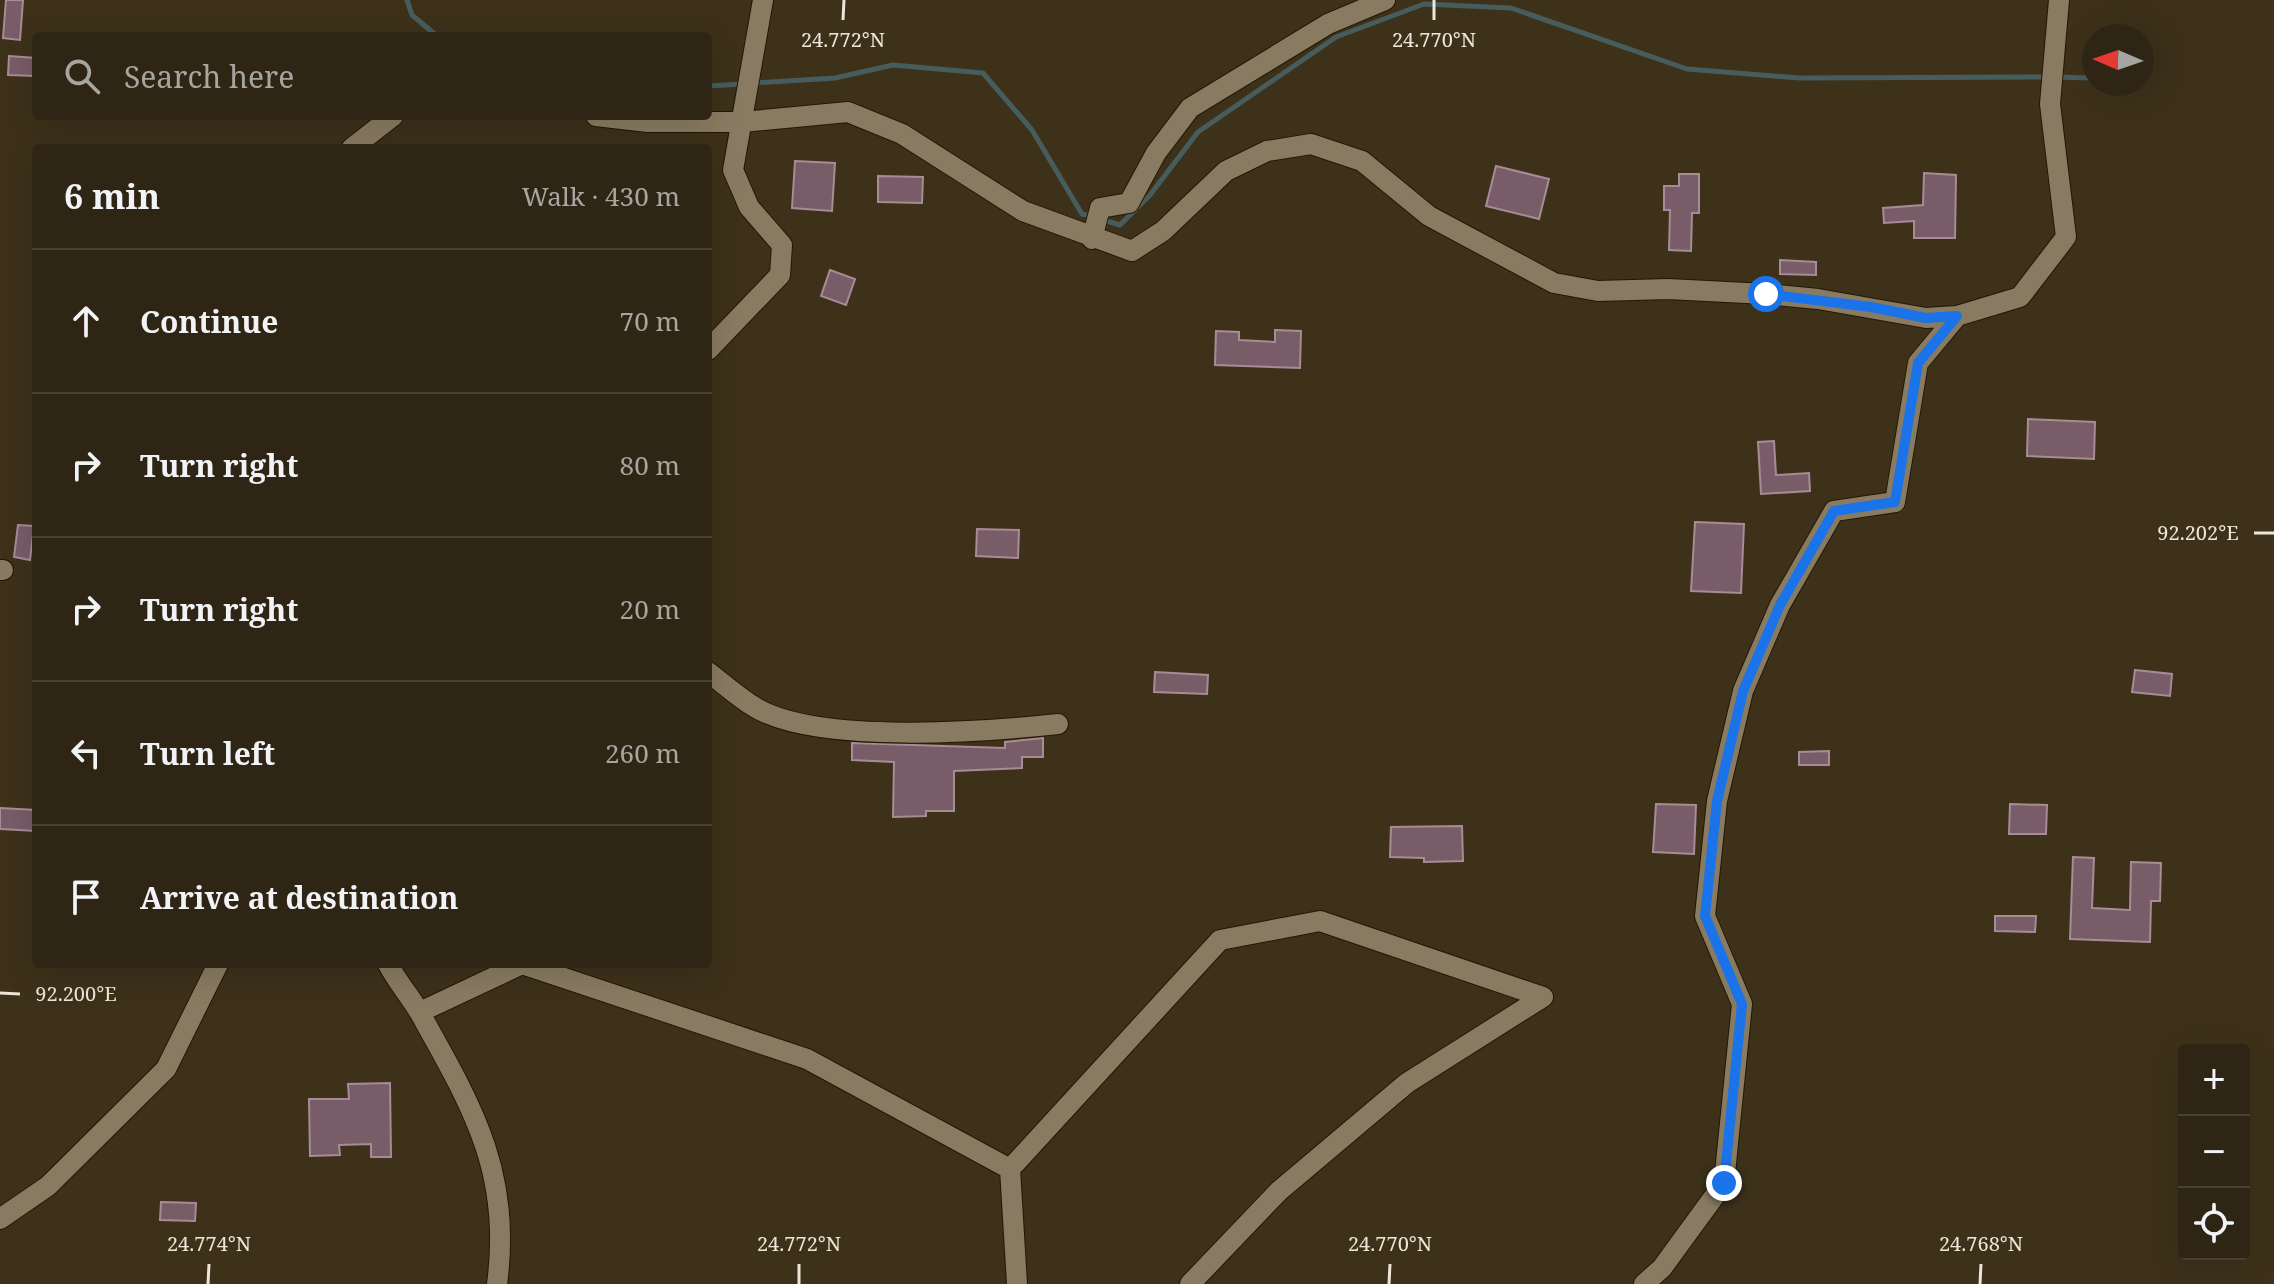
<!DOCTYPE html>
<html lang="en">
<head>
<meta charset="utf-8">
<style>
  body { margin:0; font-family:"Noto Serif",serif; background:#362d1d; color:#f1f3f6 }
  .controls { position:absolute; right:24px; bottom:24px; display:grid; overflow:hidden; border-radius:8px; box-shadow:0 8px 32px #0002 }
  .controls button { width:72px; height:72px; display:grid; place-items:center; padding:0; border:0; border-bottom:2px solid #494234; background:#2e2514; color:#f1f3f6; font:40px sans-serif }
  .compass { position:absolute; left:2082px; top:24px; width:72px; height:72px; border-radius:50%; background:#2e2514; box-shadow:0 8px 32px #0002; rotate:272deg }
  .stop { position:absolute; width:24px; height:24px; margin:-18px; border:6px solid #1a73e8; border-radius:50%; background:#fff }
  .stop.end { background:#1a73e8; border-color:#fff; box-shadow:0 2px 8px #0008 }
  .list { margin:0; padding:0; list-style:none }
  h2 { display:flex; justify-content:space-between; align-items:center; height:104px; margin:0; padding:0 32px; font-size:34px }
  h2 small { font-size:26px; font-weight:400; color:#a7a5a0 }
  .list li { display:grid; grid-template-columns:52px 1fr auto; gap:24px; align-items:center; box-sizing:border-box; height:144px; padding:0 32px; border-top:2px solid #494234 }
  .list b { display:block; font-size:30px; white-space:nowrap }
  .list em { font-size:26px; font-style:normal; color:#a7a5a0 }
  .icon { flex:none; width:44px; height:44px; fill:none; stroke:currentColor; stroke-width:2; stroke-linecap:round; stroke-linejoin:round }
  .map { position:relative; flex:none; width:2274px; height:1284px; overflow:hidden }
  .search { position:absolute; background:#2e2514; box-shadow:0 8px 32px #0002; left:32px; top:32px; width:680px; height:88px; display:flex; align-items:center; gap:20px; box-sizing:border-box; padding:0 28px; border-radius:8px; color:#a7a5a0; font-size:30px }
  .panel { position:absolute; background:#2e2514; box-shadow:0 8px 32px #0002; left:32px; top:144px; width:680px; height:824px; border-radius:8px }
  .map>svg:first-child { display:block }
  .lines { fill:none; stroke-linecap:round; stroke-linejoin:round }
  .stream { stroke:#475d5d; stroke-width:5 }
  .building { fill:#785c68; stroke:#a98b98; stroke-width:2 }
  .minor-casing { stroke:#241803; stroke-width:22 }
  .minor { stroke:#897b62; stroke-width:20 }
  .route { stroke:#1a73e8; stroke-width:10 }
  .ticks { fill:none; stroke:#ede5d7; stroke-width:3 }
  .ticks-label { font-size:20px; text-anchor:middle; fill:#ede5d7; stroke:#3d311a; stroke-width:6; stroke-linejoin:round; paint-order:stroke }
</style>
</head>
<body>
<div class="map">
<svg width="2274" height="1284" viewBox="0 0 2274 1284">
  <rect width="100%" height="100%" fill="#3d311a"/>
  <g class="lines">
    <!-- stream -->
    <path class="stream" d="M 407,0 L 412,15 L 437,36
      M 2057,77 L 2089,78
      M 753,83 L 835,78 L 893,65 L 983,73 L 1032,130 L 1082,214 L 1091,216
      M 708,86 L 743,84
      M 1100,219 L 1120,225 L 1150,195 L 1198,132 L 1336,37 L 1424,4 L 1511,8 L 1687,69 L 1800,78 L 2047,77"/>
  </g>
  <!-- building -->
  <path class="building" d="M 6,0 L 23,0 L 20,40 L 3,38 Z
    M 9,56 L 36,58 L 36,76 L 8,75 Z
    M 795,161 L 835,163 L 832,211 L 792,208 Z
    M 1496,166 L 1549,179 L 1539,219 L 1486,206 Z
    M 1924,173 L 1956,175 L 1955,238 L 1914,238 L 1914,221 L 1884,223 L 1883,208 L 1923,205 Z
    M 1679,174 L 1699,174 L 1699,213 L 1692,213 L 1691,251 L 1669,250 L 1670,210 L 1664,210 L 1664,186 L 1679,186 Z
    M 878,176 L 923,177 L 922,203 L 878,202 Z
    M 1780,260 L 1816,262 L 1816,275 L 1780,274 Z
    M 830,270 L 855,279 L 846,305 L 821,296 Z
    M 1275,330 L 1301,331 L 1300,368 L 1215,365 L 1216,331 L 1239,332 L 1239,340 L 1275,342 Z
    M 2028,419 L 2095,422 L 2094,459 L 2027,456 Z
    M 1774,441 L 1776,475 L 1809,473 L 1810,491 L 1761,494 L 1758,442 Z
    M 1695,522 L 1744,524 L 1741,593 L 1691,591 Z
    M 18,525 L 34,526 L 30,560 L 14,557 Z
    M 977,529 L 1019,530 L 1018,558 L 976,556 Z
    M 2135,670 L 2172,674 L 2170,696 L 2132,692 Z
    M 1155,672 L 1208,675 L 1207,694 L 1154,692 Z
    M 1043,738 L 1043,757 L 1022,757 L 1022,768 L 954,771 L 954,811 L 926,811 L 926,816 L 893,817 L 894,762 L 852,760 L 852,743 L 1005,748 L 1005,742 Z
    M 1829,751 L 1829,765 L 1799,765 L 1799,752 Z
    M 1656,804 L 1696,805 L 1694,854 L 1653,852 Z
    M 2010,804 L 2047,805 L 2046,834 L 2009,834 Z
    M 0,808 L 36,810 L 36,831 L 0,829 Z
    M 1462,826 L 1463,861 L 1424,862 L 1424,858 L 1390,857 L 1391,827 Z
    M 2073,857 L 2094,858 L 2092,908 L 2130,910 L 2131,862 L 2161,863 L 2160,901 L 2151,901 L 2150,942 L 2070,939 Z
    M 1995,916 L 2036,916 L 2035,932 L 1995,931 Z
    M 390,1083 L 391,1157 L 371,1157 L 371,1144 L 339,1145 L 340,1155 L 310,1156 L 309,1099 L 349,1099 L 348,1084 Z
    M 161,1202 L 196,1203 L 195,1221 L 160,1220 Z"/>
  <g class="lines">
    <!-- minor casing -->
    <g class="minor-casing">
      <path id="minor" d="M 596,116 L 648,122 L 742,122 L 848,112 L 902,134 L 1023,211 L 1132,251 L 1163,231 L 1226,171 L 1267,151 L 1311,144 L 1362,161 L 1429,216 L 1554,283 L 1598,291 L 1668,289 L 1766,294 L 1818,299 L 1926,318 L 1957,316
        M 352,148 L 393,116
        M 1092,239 L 1100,208 L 1129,203 L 1156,153 L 1190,108 L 1328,24 L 1385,0
        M 708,350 L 780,275 L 782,245 L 749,207 L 733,170 L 763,0
        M 0,570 L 3,570
        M 708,672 C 724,684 740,699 758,709 C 822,744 984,732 1058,724
        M 388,964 C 397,982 411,997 421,1015 C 473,1108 512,1174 497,1284
        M 522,964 L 807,1059 L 1010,1169
        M 420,1012 L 522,964
        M 0,1219 L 48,1186 L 166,1069 L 218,964
        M 1017,1284 L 1010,1169 L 1220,940 L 1320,921 L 1543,997 L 1407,1083 L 1279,1191 L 1190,1284
        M 1644,1284 L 1662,1268 L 1724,1183 L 1742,1004 L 1705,916 L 1717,801 L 1743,691 L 1780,605 L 1834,511 L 1895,502 L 1918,363 L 1957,316 L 2020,297 L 2066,237 L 2050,104 L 2059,0"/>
    </g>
    <!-- minor -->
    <use href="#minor" class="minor"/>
  </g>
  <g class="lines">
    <!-- route -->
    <path class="route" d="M 1724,1183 L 1742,1004 L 1705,916 L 1717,801 L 1743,691 L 1780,605 L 1834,511 L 1895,502 L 1918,363 L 1957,316 L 1926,318 L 1871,307 L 1766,294"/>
  </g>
  <!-- ticks -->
  <path class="ticks" d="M 843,20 L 844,0M 1434,20 L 1434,0M 2254,533 L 2274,533M 0,993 L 20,994M 208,1284 L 209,1264M 799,1284 L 799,1264M 1389,1284 L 1390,1264M 1980,1284 L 1981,1264"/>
  <g class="ticks-label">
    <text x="843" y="47">24.772°N</text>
    <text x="1434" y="47">24.770°N</text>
    <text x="2198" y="540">92.202°E</text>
    <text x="76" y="1001">92.200°E</text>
    <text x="209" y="1251">24.774°N</text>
    <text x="799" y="1251">24.772°N</text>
    <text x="1390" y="1251">24.770°N</text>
    <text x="1981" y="1251">24.768°N</text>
  </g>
</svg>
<div class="controls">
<button>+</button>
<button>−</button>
<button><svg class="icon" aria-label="locate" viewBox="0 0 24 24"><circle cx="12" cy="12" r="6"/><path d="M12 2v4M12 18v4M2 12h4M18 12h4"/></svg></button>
</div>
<svg class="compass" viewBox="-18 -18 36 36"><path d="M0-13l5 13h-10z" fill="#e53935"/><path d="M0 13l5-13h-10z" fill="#a7a5a0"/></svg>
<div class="stop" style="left:1766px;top:294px"></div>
<div class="stop end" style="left:1724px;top:1183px"></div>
<div class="search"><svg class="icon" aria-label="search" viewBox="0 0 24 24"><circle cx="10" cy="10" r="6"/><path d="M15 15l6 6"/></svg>Search here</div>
<section class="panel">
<h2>6 min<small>Walk · 430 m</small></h2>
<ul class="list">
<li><svg class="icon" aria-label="ahead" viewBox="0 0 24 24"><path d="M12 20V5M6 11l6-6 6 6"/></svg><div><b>Continue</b></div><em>70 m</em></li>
<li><svg class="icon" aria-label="right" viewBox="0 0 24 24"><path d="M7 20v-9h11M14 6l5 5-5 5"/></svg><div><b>Turn right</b></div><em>80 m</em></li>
<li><svg class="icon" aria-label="right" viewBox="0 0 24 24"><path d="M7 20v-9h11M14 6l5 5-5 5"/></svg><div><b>Turn right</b></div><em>20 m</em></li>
<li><svg class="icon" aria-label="left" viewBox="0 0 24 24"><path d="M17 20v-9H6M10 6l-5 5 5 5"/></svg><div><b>Turn left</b></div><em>260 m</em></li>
<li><svg class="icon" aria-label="arrive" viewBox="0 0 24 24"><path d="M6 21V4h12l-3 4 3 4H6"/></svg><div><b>Arrive at destination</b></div></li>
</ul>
</section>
</div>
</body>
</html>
